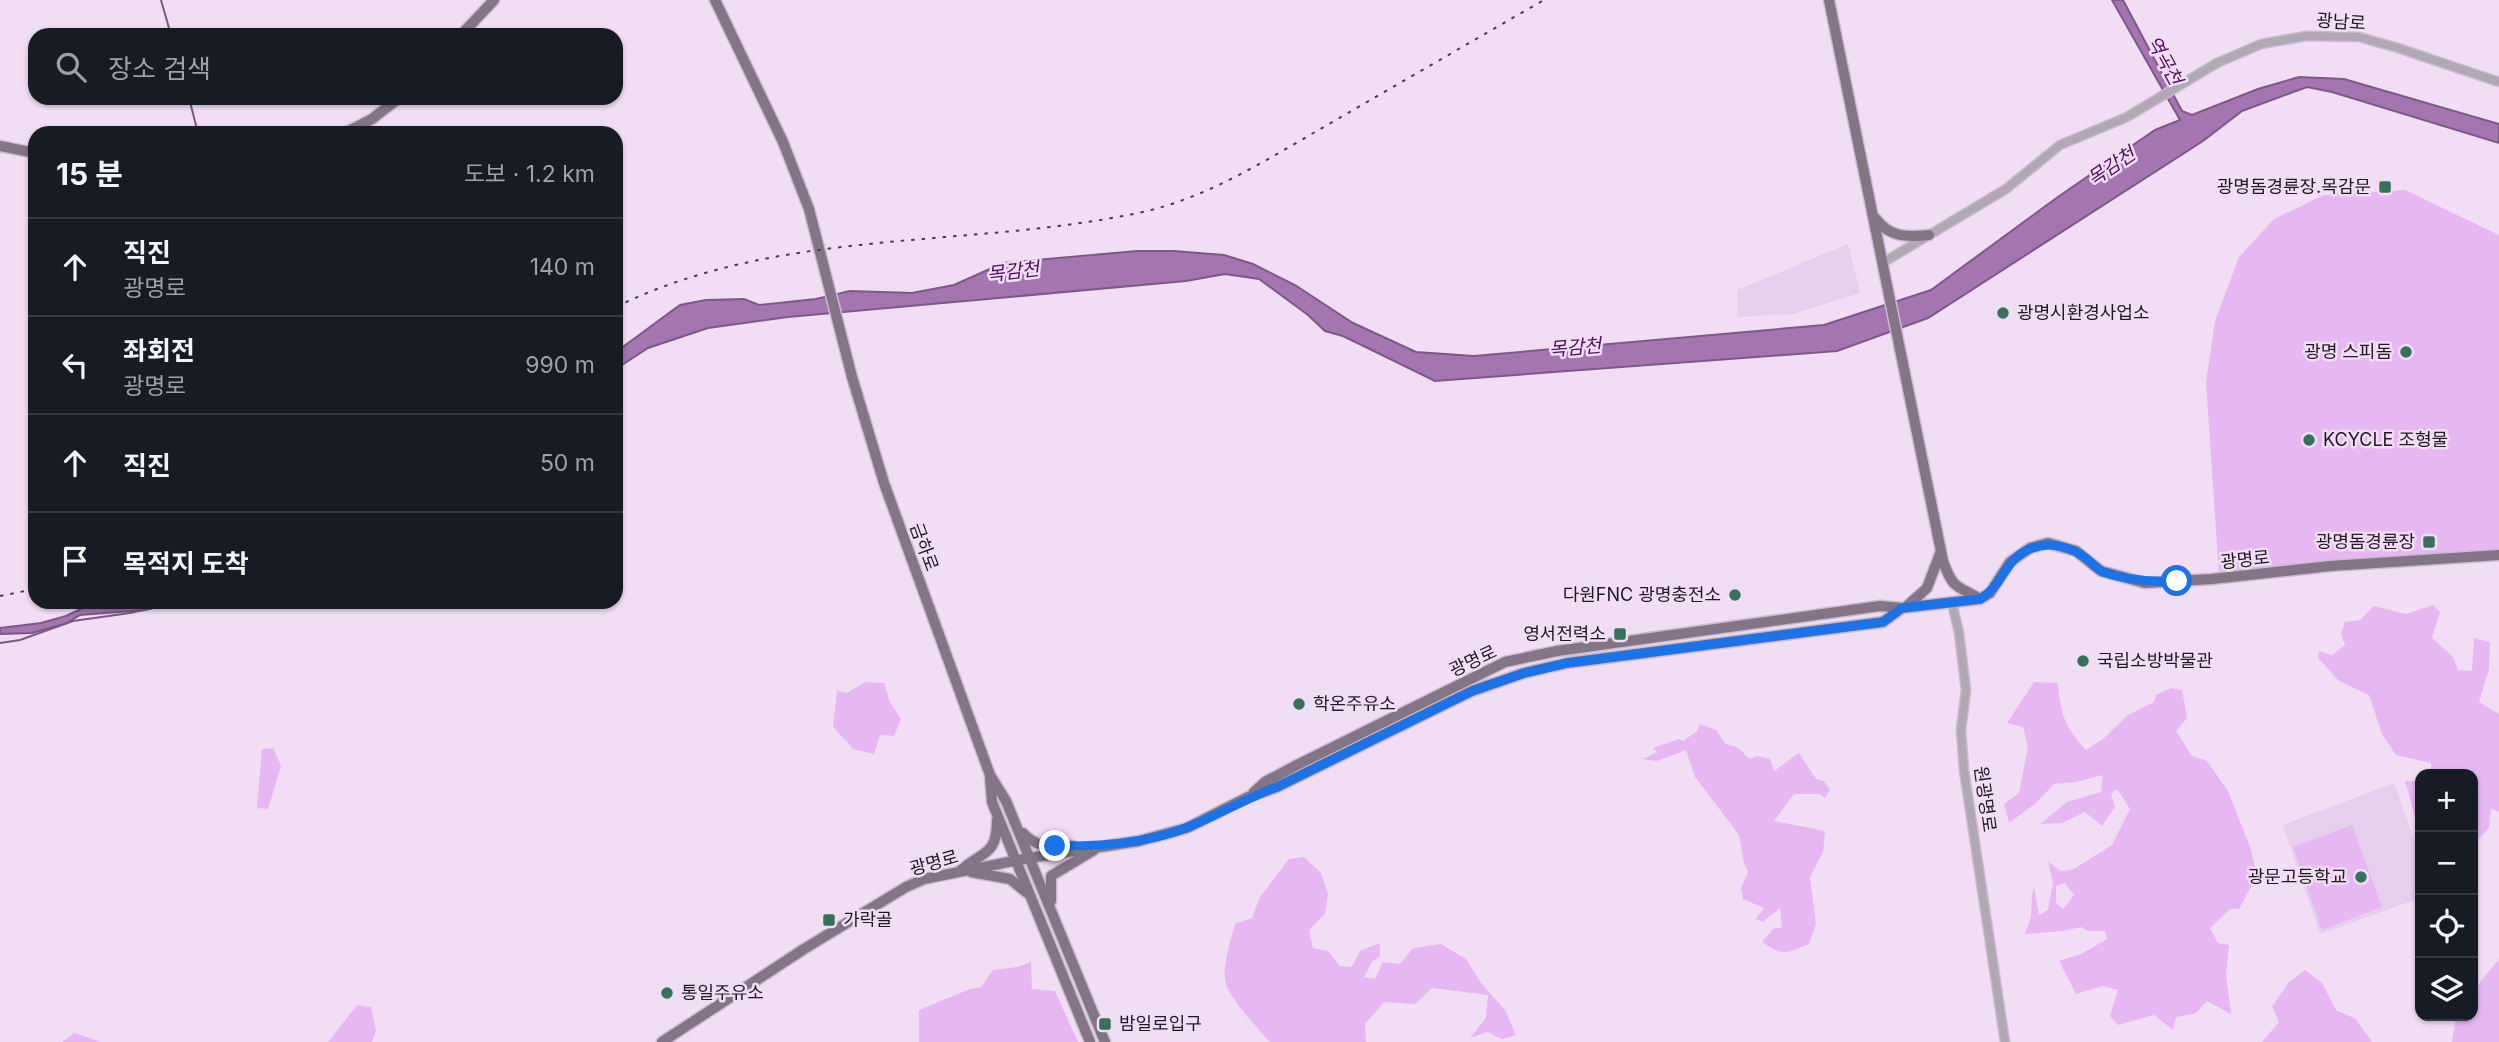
<!DOCTYPE html>
<html lang="ko">
<head>
<meta charset="utf-8">
<style>
  body { margin:0; font-family:Inter,"Noto Sans KR",sans-serif; background:#242831; color:#f1f3f6 }
  .controls { position:absolute; right:21px; bottom:21px; display:grid; overflow:hidden; border-radius:14px; box-shadow:0 2px 5px #0004 }
  .controls button { width:63px; height:63px; display:grid; place-items:center; padding:0; border:0; border-bottom:2px solid #363941; background:#171b24; color:#f1f3f6; font:35px sans-serif }
  .stop { position:absolute; width:21px; height:21px; margin:-16px; border:5px solid #1a73e8; border-radius:50%; background:#fff }
  .stop.end { background:#1a73e8; border-color:#fff; box-shadow:0 2px 7px #0008 }
  .list { margin:0; padding:0; list-style:none }
  h2 { display:flex; justify-content:space-between; align-items:center; height:91px; margin:0; padding:0 28px; font-size:30px }
  h2 small { font-size:23px; font-weight:400; color:#9ea1a6 }
  .list li { display:grid; grid-template-columns:46px 1fr auto; gap:21px; align-items:center; box-sizing:border-box; height:98px; padding:0 28px; border-top:2px solid #363941 }
  .list b { display:block; font-size:26px; white-space:nowrap }
  .list p { margin:0; font-size:23px; white-space:nowrap; color:#9ea1a6 }
  .list em { font-size:23px; font-style:normal; color:#9ea1a6 }
  .icon { flex:none; width:38px; height:38px; fill:none; stroke:currentColor; stroke-width:2; stroke-linecap:round; stroke-linejoin:round }
  .map { position:relative; flex:none; width:2499px; height:1042px; overflow:hidden }
  .search { position:absolute; background:#171b24; box-shadow:0 2px 5px #0004; left:28px; top:28px; width:595px; height:77px; display:flex; align-items:center; gap:18px; box-sizing:border-box; padding:0 24px; border-radius:21px; color:#9ea1a6; font-size:26px }
  .panel { position:absolute; background:#171b24; box-shadow:0 2px 5px #0004; left:28px; top:126px; width:595px; height:483px; border-radius:21px }
  .map>svg:first-child { display:block }
  .built { fill:#e6cfec }
  .green { fill:#e7b7f3; fill-rule:evenodd }
  .water { fill:#a475b1; stroke:#7c5986; stroke-width:2 }
  .lines { fill:none; stroke-linecap:round; stroke-linejoin:round }
  .stream { stroke:#7c5986; stroke-width:2 }
  .minor-casing { stroke:#cbbbcf; stroke-width:11 }
  .major-casing { stroke:#cbbbcf; stroke-width:13 }
  .minor { stroke:#b0a8b2; stroke-width:8 }
  .major { stroke:#837586; stroke-width:10 }
  .rail { stroke:#463d48; stroke-width:2; stroke-dasharray:3.5 7; stroke-linecap:butt }
  .route { stroke:#1a73e8; stroke-width:9 }
  .poi-dot { fill:#36715a; stroke:#f1def5; stroke-width:2.5 }
  .labels { text-anchor:middle; stroke-width:5; stroke-linejoin:round; paint-order:stroke }
  .street-label { font-size:18px; fill:#1f1921; stroke:#f1def5 }
  .poi-label { font-size:18px; fill:#1f1921; stroke:#f1def5; text-anchor:start }
  .water-label { font-size:19px; font-style:italic; fill:#4e105c; stroke:#f1def5 }
</style>
</head>
<body>
<div class="map">
<svg width="2499" height="1042" viewBox="0 0 2499 1042">
  <rect width="100%" height="100%" fill="#f1def5"/>
  <!-- built -->
  <path class="built" d="M 1848,244 L 1860,293 L 1793,314 L 1737,317 L 1737,290 Z
    M 2394,783 L 2420,856 L 2420,898 L 2320,934 L 2283,825 Z"/>
  <!-- green -->
  <path class="green" d="M 2405,190 L 2499,235 L 2499,550 L 2333,561 L 2219,574 L 2206,382 L 2215,321 L 2239,257 L 2274,219 L 2324,195 Z
    M 2433,605 L 2440,612 L 2432,638 L 2453,657 L 2458,670 L 2472,671 L 2474,638 L 2490,642 L 2489,669 L 2479,702 L 2499,714 L 2499,812 L 2491,809 L 2489,828 L 2473,845 L 2473,774 L 2431,774 L 2431,763 L 2396,755 L 2382,734 L 2369,695 L 2339,681 L 2318,658 L 2319,651 L 2332,655 L 2345,645 L 2341,634 L 2345,622 L 2360,620 L 2374,606 L 2406,614 Z
    M 865,682 L 884,683 L 890,702 L 901,719 L 894,736 L 880,735 L 874,754 L 853,749 L 833,727 L 837,691 L 847,693 Z
    M 2034,682 L 2058,683 C 2060,712 2065,728 2086,750 L 2104,738 L 2128,715 L 2154,702 L 2156,695 L 2171,688 L 2182,690 L 2187,718 L 2176,731 L 2192,756 L 2207,761 L 2228,791 L 2250,847 L 2257,875 L 2239,909 L 2230,909 L 2210,928 L 2218,943 L 2229,945 L 2226,975 L 2231,1014 L 2207,1001 L 2196,1013 L 2176,1017 L 2173,1030 L 2154,1015 L 2118,1025 L 2110,1016 L 2118,990 L 2103,986 L 2076,994 L 2059,961 L 2081,954 L 2107,939 L 2105,931 L 2088,931 L 2081,927 L 2063,931 L 2025,934 L 2031,917 L 2032,895 L 2034,887 L 2039,915 L 2048,910 L 2053,882 L 2048,862 L 2061,871 L 2074,869 L 2112,845 L 2130,809 L 2117,789 L 2111,794 L 2115,807 L 2102,826 L 2085,812 L 2062,823 L 2040,824 L 2067,802 L 2101,792 L 2103,775 L 2076,782 L 2054,784 L 2036,803 L 2009,823 L 2004,804 L 2019,793 L 2028,747 L 2023,727 L 2007,723 ZM 2065,883 L 2074,895 L 2063,909 L 2056,903 L 2056,886 Z
    M 1700,724 L 1716,730 L 1726,744 L 1737,747 L 1750,759 L 1757,756 L 1770,759 L 1774,771 L 1799,753 L 1816,779 L 1824,781 L 1830,790 L 1825,798 L 1820,794 L 1794,794 L 1774,821 L 1825,831 L 1823,852 L 1810,877 L 1816,924 L 1809,944 C 1786,954 1782,956 1762,942 L 1773,929 L 1782,927 L 1780,908 L 1763,922 L 1756,919 L 1764,908 L 1743,899 L 1741,888 L 1748,872 L 1744,863 L 1739,835 L 1695,777 L 1686,750 L 1657,761 L 1643,759 L 1657,752 L 1653,748 L 1679,739 L 1683,741 L 1697,731 Z
    M 273,748 L 281,766 L 268,809 L 257,808 L 262,749 Z
    M 2405,781 L 2420,781 L 2420,835 Z
    M 2352,825 L 2382,907 L 2322,930 L 2293,847 Z
    M 1304,857 L 1321,873 L 1328,894 L 1325,914 L 1309,930 L 1313,948 L 1328,951 L 1340,966 L 1352,967 L 1360,951 L 1380,943 L 1380,956 L 1372,962 L 1364,977 L 1375,979 L 1383,962 L 1400,964 L 1413,948 L 1441,944 L 1466,959 L 1481,983 L 1505,1010 L 1516,1035 L 1502,1039 L 1487,1032 L 1470,1038 L 1486,1018 L 1488,995 L 1432,988 L 1415,1004 L 1384,1002 L 1365,1024 L 1366,1042 L 1270,1042 C 1257,1027 1233,1003 1226,984 C 1221,970 1231,939 1235,924 L 1252,918 L 1260,897 L 1289,859 Z
    M 2499,959 L 2499,1042 L 2452,1042 L 2456,1016 L 2473,1016 L 2473,991 Z
    M 1031,962 L 1032,989 L 1055,991 L 1078,1042 L 919,1042 L 919,1010 L 970,989 L 981,987 L 993,970 L 1018,967 Z
    M 2305,970 L 2322,983 L 2336,1010 L 2356,1019 L 2372,1042 L 2262,1042 L 2279,1022 L 2272,1006 L 2289,982 Z
    M 357,1005 L 371,1007 L 376,1030 L 372,1042 L 328,1042 Z
    M 74,1033 L 101,1042 L 62,1042 Z"/>
  <!-- water -->
  <path class="water" d="M 2112,0 L 2123,0 L 2182,111 L 2192,115 L 2258,89 L 2299,77 L 2344,79 L 2499,124 L 2499,143 L 2332,92 L 2307,87 L 2242,111 L 2203,141 L 1928,318 L 1837,351 L 1435,381 L 1343,336 L 1325,331 L 1308,315 L 1259,279 L 1225,274 L 1186,281 L 788,317 L 708,328 L 648,348 L 616,369 L 616,352 L 680,305 L 706,300 L 744,299 L 759,305 L 816,299 L 850,291 L 912,293 L 954,285 L 1003,263 L 1137,251 L 1174,251 L 1224,255 L 1253,264 L 1295,285 L 1353,323 L 1416,352 L 1474,356 L 1824,325 L 1931,290 L 2055,199 L 2155,130 L 2180,120 Z
    M 112,602 L 176,602 L 145,610 L 80,615 L 67,623 L 32,633 L 0,634 L 0,628 L 41,623 L 66,616 L 85,607 Z"/>
  <g class="lines">
    <!-- stream -->
    <path class="stream" d="M 161,0 L 171,35
      M 189,98 L 198,133
      M 0,643 L 20,640 L 73,621 L 130,613 L 180,602"/>
    <!-- minor casing -->
    <g class="minor-casing">
      <path id="minor" d="M 1884,262 L 2006,189 L 2060,145 L 2127,117 L 2217,63 L 2261,44 L 2306,36 L 2359,37 L 2398,48 L 2499,82
        M 1952,603 L 1959,633 L 1966,690 L 1961,730 L 1964,770 L 2005,1042"/>
    </g>
    <!-- major casing -->
    <g class="major-casing">
      <path id="major" d="M 715,0 L 783,142 L 809,209 L 852,377 L 884,483 L 990,775 L 1006,801 L 1105,1042
        M 1829,0 L 1943,561 C 1953,590 1957,585 1980,599
        M 461,35 L 494,0
        M 345,133 L 372,119 L 399,98
        M 0,146 L 35,153
        M 1876,219 C 1890,238 1908,237 1929,235
        M 1906,607 L 1927,588 L 1941,551
        M 990,776 L 992,802 L 1090,1042
        M 1254,792 L 1265,782 L 1297,765 L 1505,662 L 1557,651 L 1880,606 L 1902,608 L 1980,599 L 1990,593 L 2010,562 L 2030,548 L 2048,543 L 2076,551 L 2101,571 L 2145,583 L 2212,579 L 2330,566 L 2499,555
        M 1023,833 C 1037,849 1053,846 1073,846
        M 960,871 C 984,850 997,856 997,820
        M 971,872 L 1010,879 L 1027,893
        M 1051,901 L 1051,876 L 1094,850
        M 662,1042 L 804,949 L 906,887 L 924,879 L 1029,858 L 1139,841 L 1187,828 L 1248,797 L 1277,787 L 1472,691 L 1524,673 L 1567,663 L 1883,622 L 1902,608"/>
    </g>
    <!-- minor -->
    <use href="#minor" class="minor"/>
    <!-- major -->
    <use href="#major" class="major"/>
    <!-- rail -->
    <path class="rail" d="M 616,307 C 778,227 966,249 1138,213 C 1207,199 1269,158 1329,124 C 1400,83 1472,41 1544,0
      M 0,596 L 35,589"/>
  </g>
  <g class="lines">
    <!-- route -->
    <path class="route" d="M 1055,846 C 1100,846 1146,844 1188,827 C 1219,815 1246,798 1277,787 L 1472,691 L 1524,673 L 1567,663 L 1883,622 L 1902,608 L 1980,599 C 2004,585 2004,558 2032,548 C 2050,541 2072,547 2087,559 C 2092,563 2097,569 2103,572 C 2128,581 2152,582 2177,581"/>
  </g>
  <!-- markers -->
  <g class="poi-dot">
    <rect x="2378" y="180" width="14" height="14" rx="3.5"/>
    <circle cx="2003" cy="313" r="7"/>
    <circle cx="2406" cy="352" r="7"/>
    <circle cx="2309" cy="440" r="7"/>
    <rect x="2422" y="535" width="14" height="14" rx="3.5"/>
    <circle cx="1735" cy="595" r="7"/>
    <rect x="1613" y="627" width="14" height="14" rx="3.5"/>
    <circle cx="2083" cy="661" r="7"/>
    <circle cx="1299" cy="704" r="7"/>
    <circle cx="2361" cy="877" r="7"/>
    <rect x="822" y="913" width="14" height="14" rx="3.5"/>
    <circle cx="667" cy="993" r="7"/>
    <rect x="1098" y="1017" width="14" height="14" rx="3.5"/>
  </g>
  <g class="labels">
    <!-- street labels -->
    <g class="street-label">
      <text transform="translate(2341 22) rotate(4)" y="6">광남로</text>
      <text transform="translate(924 547) rotate(70)" y="6">금하로</text>
      <text transform="translate(2245 560) rotate(-6)" y="6">광명로</text>
      <text transform="translate(1473 661) rotate(-25)" y="6">광명로</text>
      <text transform="translate(1985 799) rotate(82)" y="6">원광명로</text>
      <text transform="translate(934 863) rotate(-16)" y="6">광명로</text>
    </g>
    <!-- poi labels -->
    <g class="poi-label">
      <text x="2371" y="193" text-anchor="end">광명돔경륜장.목감문</text>
      <text x="2017" y="319">광명시환경사업소</text>
      <text x="2392" y="358" text-anchor="end">광명 스피돔</text>
      <text x="2323" y="446">KCYCLE 조형물</text>
      <text x="2415" y="548" text-anchor="end">광명돔경륜장</text>
      <text x="1721" y="601" text-anchor="end">다원FNC 광명충전소</text>
      <text x="1606" y="640" text-anchor="end">영서전력소</text>
      <text x="2097" y="667">국립소방박물관</text>
      <text x="1313" y="710">학온주유소</text>
      <text x="2347" y="883" text-anchor="end">광문고등학교</text>
      <text x="843" y="926">가락골</text>
      <text x="681" y="999">통일주유소</text>
      <text x="1119" y="1030">밤일로입구</text>
    </g>
    <!-- water labels -->
    <g class="water-label">
      <text transform="translate(2165 60) rotate(61)" y="7">역곡천</text>
      <text transform="translate(2111 166) rotate(-34)" y="7">목감천</text>
      <text transform="translate(1013 271) rotate(-7)" y="7">목감천</text>
      <text transform="translate(1575 347) rotate(-5)" y="7">목감천</text>
    </g>
  </g>
</svg>
<div class="controls">
<button>+</button>
<button>−</button>
<button><svg class="icon" aria-label="locate" viewBox="0 0 24 24"><circle cx="12" cy="12" r="6"/><path d="M12 2v4M12 18v4M2 12h4M18 12h4"/></svg></button>
<button><svg class="icon" aria-label="layers" viewBox="0 0 24 24"><path d="M12 4l9 5-9 5-9-5zM3 14l9 5 9-5"/></svg></button>
</div>
<div class="stop" style="left:2177px;top:581px"></div>
<div class="stop end" style="left:1055px;top:846px"></div>
<div class="search"><svg class="icon" aria-label="search" viewBox="0 0 24 24"><circle cx="10" cy="10" r="6"/><path d="M15 15l6 6"/></svg>장소 검색</div>
<section class="panel">
<h2>15 분<small>도보 · 1.2 km</small></h2>
<ul class="list">
<li><svg class="icon" aria-label="ahead" viewBox="0 0 24 24"><path d="M12 20V5M6 11l6-6 6 6"/></svg><div><b>직진</b><p>광명로</p></div><em>140 m</em></li>
<li><svg class="icon" aria-label="left" viewBox="0 0 24 24"><path d="M17 20v-9H6M10 6l-5 5 5 5"/></svg><div><b>좌회전</b><p>광명로</p></div><em>990 m</em></li>
<li><svg class="icon" aria-label="ahead" viewBox="0 0 24 24"><path d="M12 20V5M6 11l6-6 6 6"/></svg><div><b>직진</b></div><em>50 m</em></li>
<li><svg class="icon" aria-label="arrive" viewBox="0 0 24 24"><path d="M6 21V4h12l-3 4 3 4H6"/></svg><div><b>목적지 도착</b></div></li>
</ul>
</section>
</div>
</body>
</html>
